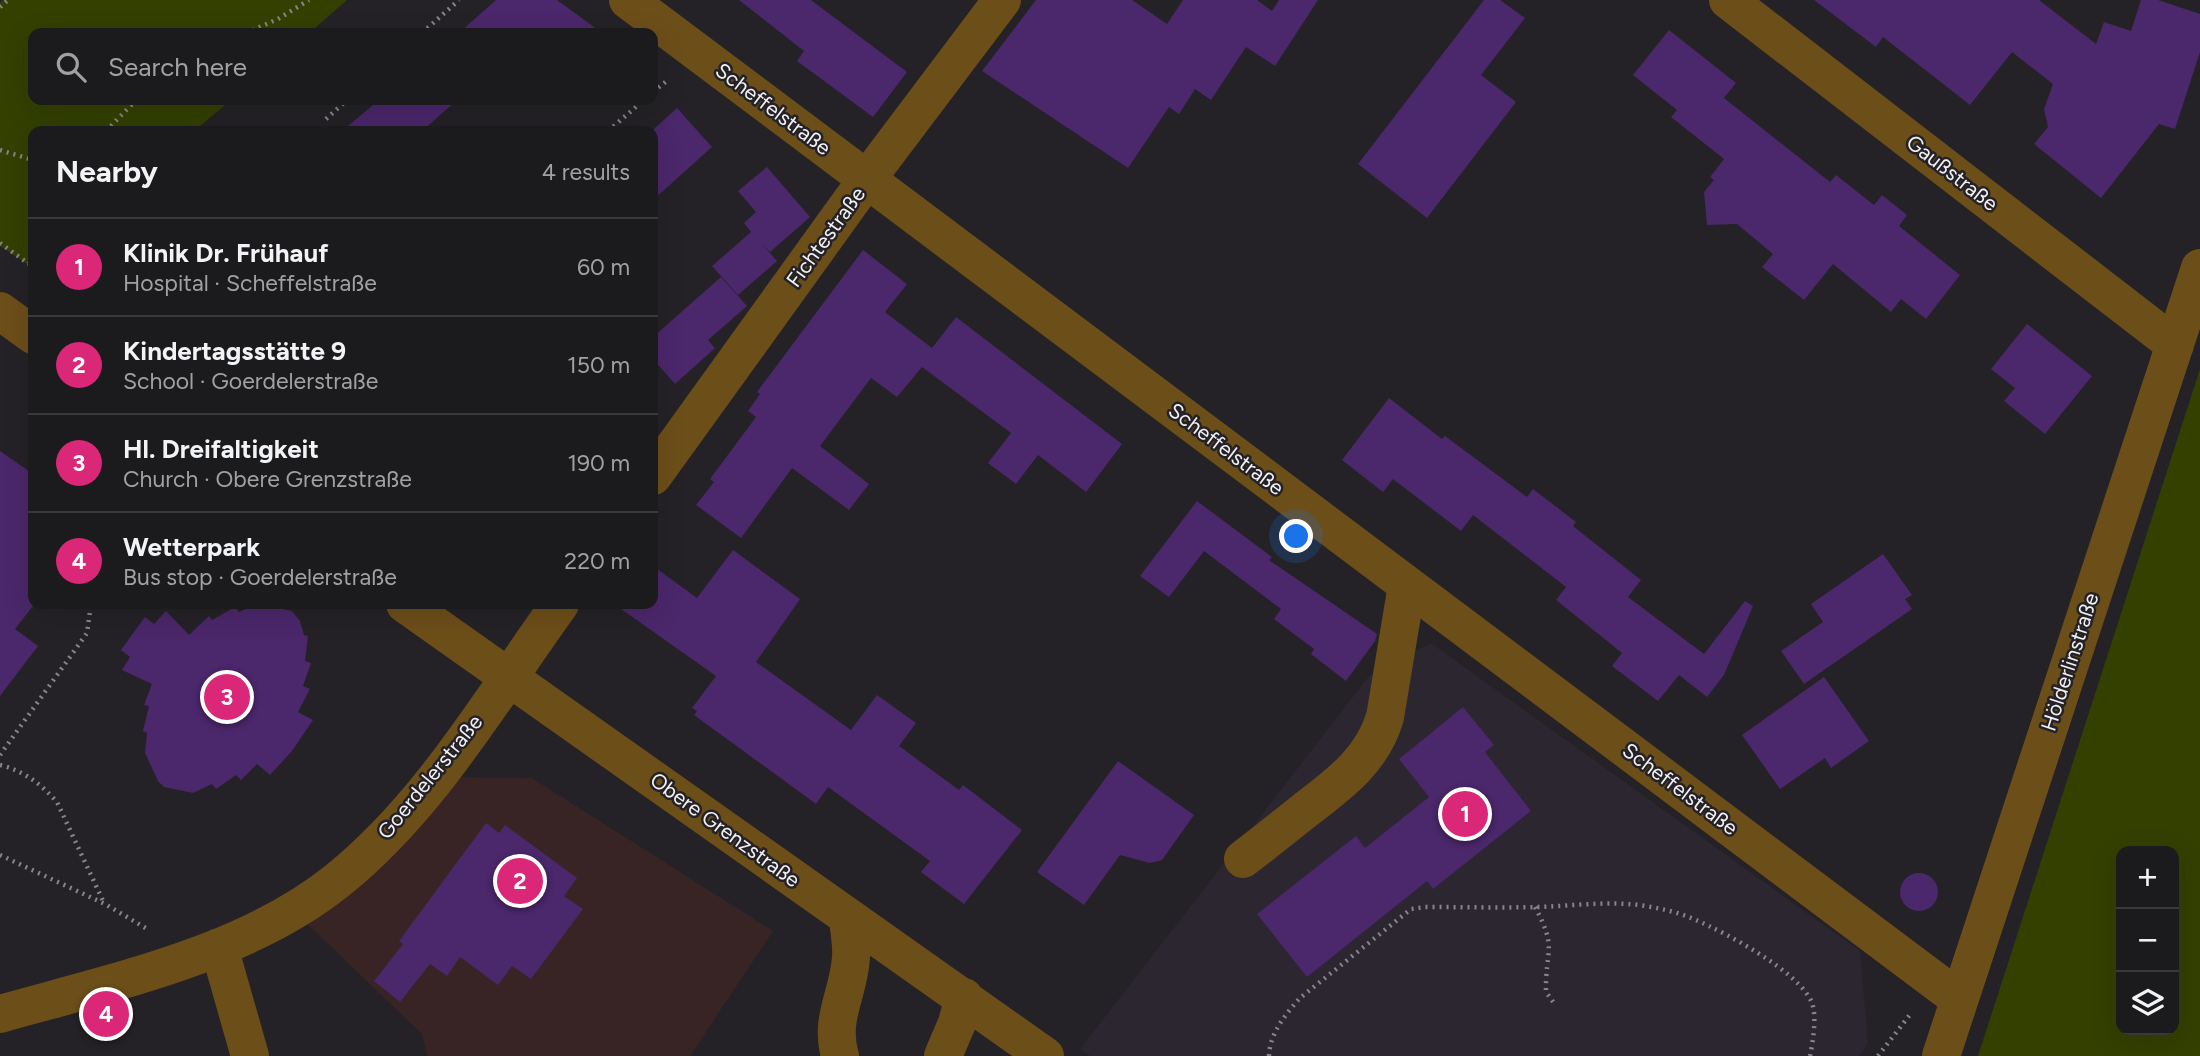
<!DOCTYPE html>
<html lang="en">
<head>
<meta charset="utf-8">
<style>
  body { margin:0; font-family:Figtree,sans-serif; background:#282729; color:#f1f3f6 }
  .controls { position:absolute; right:21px; bottom:21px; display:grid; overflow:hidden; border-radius:14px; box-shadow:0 7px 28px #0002 }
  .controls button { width:63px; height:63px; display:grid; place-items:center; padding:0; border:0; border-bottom:2px solid #39383b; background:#1b1a1c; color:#f1f3f6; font:35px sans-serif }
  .you { position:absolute; left:1297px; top:537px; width:24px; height:24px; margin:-18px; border:5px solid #fff; border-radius:50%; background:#1a73e8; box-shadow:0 0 0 10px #1a73e833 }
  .badge { display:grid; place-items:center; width:46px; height:46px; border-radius:50%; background:#db2777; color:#fff; font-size:23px; font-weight:700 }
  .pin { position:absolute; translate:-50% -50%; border:4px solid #fff; box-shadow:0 2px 7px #0006 }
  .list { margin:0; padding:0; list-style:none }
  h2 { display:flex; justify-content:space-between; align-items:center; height:91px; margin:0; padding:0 28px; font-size:30px }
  h2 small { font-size:23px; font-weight:400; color:#a0a1a3 }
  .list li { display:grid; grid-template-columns:46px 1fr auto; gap:21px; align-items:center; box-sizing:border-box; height:98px; padding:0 28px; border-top:2px solid #39383b }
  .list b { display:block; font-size:26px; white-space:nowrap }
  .list p { margin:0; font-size:23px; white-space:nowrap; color:#a0a1a3 }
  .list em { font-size:23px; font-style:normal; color:#a0a1a3 }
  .icon { flex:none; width:38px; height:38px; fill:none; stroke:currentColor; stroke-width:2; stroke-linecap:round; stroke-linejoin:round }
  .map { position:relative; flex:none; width:2200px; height:1056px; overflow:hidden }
  .search { position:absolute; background:#1b1a1c; box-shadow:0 7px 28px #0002; left:28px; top:28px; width:630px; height:77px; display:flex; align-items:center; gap:18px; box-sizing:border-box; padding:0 24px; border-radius:14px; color:#a0a1a3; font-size:26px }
  .panel { position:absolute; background:#1b1a1c; box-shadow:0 7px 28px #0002; left:28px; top:126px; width:630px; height:483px; border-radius:14px }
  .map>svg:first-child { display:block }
  .built { fill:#2b2630 }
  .education { fill:#382425 }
  .green { fill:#334000; fill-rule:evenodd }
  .building { fill:#4b276b }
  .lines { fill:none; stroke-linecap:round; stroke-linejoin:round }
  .path { stroke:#868588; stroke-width:4.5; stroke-dasharray:2 5; stroke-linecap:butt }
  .minor { stroke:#6c4e19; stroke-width:38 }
  .labels { text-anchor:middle; stroke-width:5; stroke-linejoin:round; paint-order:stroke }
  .street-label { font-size:21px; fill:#f1f0f3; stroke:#242226 }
</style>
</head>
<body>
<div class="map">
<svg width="2200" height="1056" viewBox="0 0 2200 1056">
  <rect width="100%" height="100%" fill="#242226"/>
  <!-- built -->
  <path class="built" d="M 1431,643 L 1860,951 L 1868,1044 L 1859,1056 L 1090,1056 L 1080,1049 L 1369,676 Z"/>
  <!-- education -->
  <path class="education" d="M 456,777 L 532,778 L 773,931 L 690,1056 L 427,1056 L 422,1034 L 299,916 Z"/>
  <!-- green -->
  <path class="green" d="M 3,0 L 347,0 L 309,33 L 33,33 L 33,100 L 231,100 L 194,131 L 33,131 L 33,268 L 0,246 L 0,3 Z
    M 2200,369 L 2200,1056 L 1978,1056 ZM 2121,851 L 2174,851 L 2174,1030 L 2121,1030 Z"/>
  <!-- building -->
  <path class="building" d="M 496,0 L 557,0 L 602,33 L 459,33 Z
    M 739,0 L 811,0 L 907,72 L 873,117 L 797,61 L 804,51 Z
    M 1036,0 L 1132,0 L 1167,24 L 1183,0 L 1257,0 L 1272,11 L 1279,0 L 1318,0 L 1275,66 L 1246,47 L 1211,100 L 1195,89 L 1179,114 L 1169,107 L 1128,168 L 982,71 Z
    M 1484,0 L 1500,0 L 1525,18 L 1481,75 L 1516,102 L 1427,218 L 1358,164 Z
    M 1814,0 L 2039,0 L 2096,44 L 2104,22 L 2131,31 L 2141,0 L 2158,0 L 2200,14 L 2200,52 L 2175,129 L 2159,124 L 2101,198 L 2034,144 L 2048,127 L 2044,109 L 2053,84 L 2012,52 L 1970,105 L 1883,37 L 1876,47 Z
    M 1669,30 L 1736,83 L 1724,98 L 1830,182 L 1836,175 L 1874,205 L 1882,195 L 1907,215 L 1899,226 L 1960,275 L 1926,319 L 1901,299 L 1891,312 L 1833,264 L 1804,300 L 1762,267 L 1773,254 L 1737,224 L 1707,225 L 1704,192 L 1714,180 L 1710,177 L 1724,159 L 1671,117 L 1677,110 L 1633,75 Z
    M 379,100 L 457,100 L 422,131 L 342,131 Z
    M 677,108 L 712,147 L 653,200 L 653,130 Z
    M 767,167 L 810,217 L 770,252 L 762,244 L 777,261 L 738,295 L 712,266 L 751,232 L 744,223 L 756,212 L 738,191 Z
    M 863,250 L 907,284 L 885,312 L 932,348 L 956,317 L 1122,444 L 1086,492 L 1038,455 L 1016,484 L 988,463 L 1011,433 L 922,367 L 897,397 L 871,378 L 820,446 L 869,484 L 849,510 L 792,468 L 741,538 L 696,505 L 714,482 L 710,479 L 756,417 L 748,411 L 760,394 L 757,392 Z
    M 721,277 L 747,306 L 708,340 L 715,348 L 675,384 L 653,359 L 653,337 Z
    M 2027,324 L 2092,376 L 2045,434 L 2004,401 L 2015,388 L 1991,369 Z
    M 1389,398 L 1442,439 L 1445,436 L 1527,497 L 1533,489 L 1576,522 L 1573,526 L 1641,580 L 1628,597 L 1704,654 L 1745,601 L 1753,606 L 1724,675 L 1707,697 L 1679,675 L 1658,701 L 1612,666 L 1622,653 L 1556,600 L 1566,587 L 1473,515 L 1461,531 L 1393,479 L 1383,492 L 1342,460 Z
    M 0,451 L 33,474 L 33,606 L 15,629 L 38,646 L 0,696 Z
    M 1197,501 L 1272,557 L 1269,560 L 1377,634 L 1375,641 L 1346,681 L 1311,654 L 1314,649 L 1274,619 L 1281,609 L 1204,551 L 1169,597 L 1140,576 Z
    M 733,550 L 800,599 L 756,662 L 851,730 L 877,695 L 916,723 L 899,746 L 959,790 L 963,785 L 1022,830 L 964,904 L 921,872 L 930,861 L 828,787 L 816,804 L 694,715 L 697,711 L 692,708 L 716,676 L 614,604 L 653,604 L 653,566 L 697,598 Z
    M 1883,554 L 1912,595 L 1905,599 L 1912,609 L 1804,684 L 1781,651 L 1823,622 L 1811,604 Z
    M 258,604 L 292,611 L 300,621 L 304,635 L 308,636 L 305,661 L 311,663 L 303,686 L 310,689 L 298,712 L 313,720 L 292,751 L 270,775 L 257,764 L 241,780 L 236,775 L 216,789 L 212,784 L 193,793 L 164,787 L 158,781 L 145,753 L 147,733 L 143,731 L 149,706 L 144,705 L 152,684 L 122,670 L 130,657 L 121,650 L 145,617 L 154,624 L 166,611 L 189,635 L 209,616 L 212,620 L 235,607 L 239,612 Z
    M 1824,677 L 1869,741 L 1831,768 L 1825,758 L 1780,789 L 1742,735 Z
    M 1463,707 L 1494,745 L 1485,752 L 1531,811 L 1433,889 L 1427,881 L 1307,977 L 1257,914 L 1356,836 L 1365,848 L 1429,797 L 1399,759 Z
    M 1118,761 L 1194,815 L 1162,860 L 1150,863 L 1120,855 L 1084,905 L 1037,872 Z
    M 486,823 L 499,833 L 505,825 L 577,878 L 564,896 L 583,909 L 531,979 L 512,966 L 498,985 L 460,957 L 447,976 L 430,964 L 400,1002 L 374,981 L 403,944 L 399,941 Z
    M1900 892a19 19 0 1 1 38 0a19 19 0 1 1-38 0Z"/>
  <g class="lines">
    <!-- path -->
    <path class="path" d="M 0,7 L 8,0
      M 246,33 L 278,19 L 309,0
      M 422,33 L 459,0
      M 653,92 L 669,79
      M 326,119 L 347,100
      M 106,131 L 136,100
      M 608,131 L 644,100
      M 0,150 L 33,160
      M 0,243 L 29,264 L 33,257
      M 0,755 L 87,633 L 91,604
      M 0,765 C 24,771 41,784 57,802 L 104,903
      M 0,855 L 105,904 L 149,930
      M 1535,907 C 1558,949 1545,950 1546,992 L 1556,1006
      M 1269,1056 C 1270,1033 1285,1015 1300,998 L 1411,909 L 1425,907 C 1463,907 1500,908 1538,907 C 1571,906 1606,901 1639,905 C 1659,908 1678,912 1696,920 C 1726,933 1800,972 1812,1003 C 1817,1017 1813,1041 1810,1056
      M 1878,1056 L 1912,1012"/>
    <!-- minor -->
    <path class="minor" d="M 628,0 L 1959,999
      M 1728,0 L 2175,345
      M 0,311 L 33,335
      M 653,476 L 867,179 L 1002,0
      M 405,604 L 1045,1056
      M 1243,859 C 1264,843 1284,827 1304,811 C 1339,784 1372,761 1385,717 L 1407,585
      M 219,947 L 250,1056
      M 0,1014 C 113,982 245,955 338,880 C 430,806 492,698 560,604
      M 840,1056 C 829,1018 849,994 851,957 C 852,945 849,931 848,918
      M 943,1056 L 957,1023 L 964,997
      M 1941,1056 L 2200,268"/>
  </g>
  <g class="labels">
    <!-- street labels -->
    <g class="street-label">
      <text transform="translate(773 109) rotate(37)" y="7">Scheffelstraße</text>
      <text transform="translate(1952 173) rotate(38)" y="7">Gaußstraße</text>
      <text transform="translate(826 237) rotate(-54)" y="7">Fichtestraße</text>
      <text transform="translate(1226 449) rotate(37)" y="7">Scheffelstraße</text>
      <text transform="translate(2070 662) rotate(-72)" y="7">Hölderlinstraße</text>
      <text transform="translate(430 777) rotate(-51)" y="7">Goerdelerstraße</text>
      <text transform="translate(1680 789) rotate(37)" y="7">Scheffelstraße</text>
      <text transform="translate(725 830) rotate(36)" y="7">Obere Grenzstraße</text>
    </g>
  </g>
</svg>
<div class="controls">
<button>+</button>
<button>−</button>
<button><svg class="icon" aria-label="layers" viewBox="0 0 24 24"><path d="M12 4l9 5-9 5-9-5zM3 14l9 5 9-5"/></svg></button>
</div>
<div class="you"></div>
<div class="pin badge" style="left:1465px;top:814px">1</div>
<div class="pin badge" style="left:520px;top:881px">2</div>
<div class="pin badge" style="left:227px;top:697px">3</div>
<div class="pin badge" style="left:106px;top:1014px">4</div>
<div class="search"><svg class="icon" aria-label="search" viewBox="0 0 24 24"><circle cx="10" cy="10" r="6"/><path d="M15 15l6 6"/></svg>Search here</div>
<section class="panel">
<h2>Nearby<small>4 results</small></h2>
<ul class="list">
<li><span class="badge">1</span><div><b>Klinik Dr. Frühauf</b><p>Hospital · Scheffelstraße</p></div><em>60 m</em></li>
<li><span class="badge">2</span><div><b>Kindertagsstätte 9</b><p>School · Goerdelerstraße</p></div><em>150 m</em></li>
<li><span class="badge">3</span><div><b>Hl. Dreifaltigkeit</b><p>Church · Obere Grenzstraße</p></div><em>190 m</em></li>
<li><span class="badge">4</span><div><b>Wetterpark</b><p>Bus stop · Goerdelerstraße</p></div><em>220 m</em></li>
</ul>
</section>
</div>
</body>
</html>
